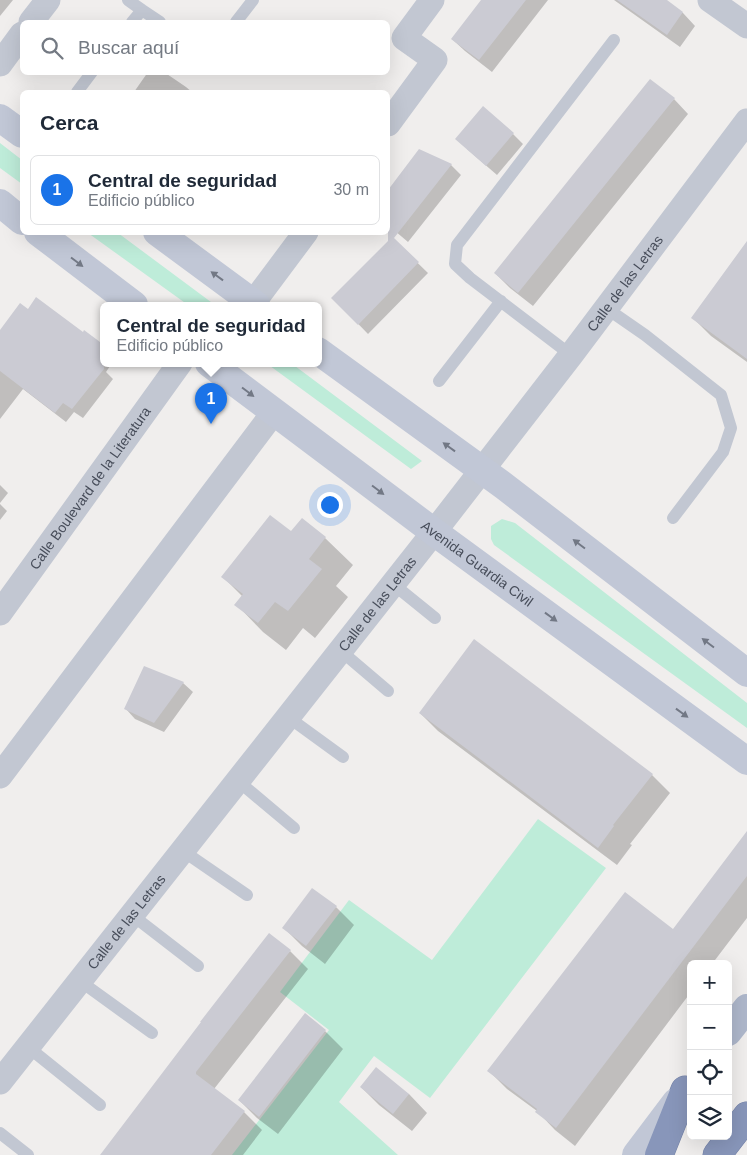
<!DOCTYPE html>
<html lang="es">
<head>
<meta charset="utf-8">
<style>
  body { margin:0; font-family:Helvetica,sans-serif; background:#f2f2f3; color:#1f2937 }
  .controls { position:absolute; right:15px; bottom:15px; display:grid; overflow:hidden; border-radius:8px; box-shadow:0 5px 20px #0002 }
  .controls button { width:45px; height:45px; display:grid; place-items:center; padding:0; border:0; border-bottom:1px solid #e0e1e3; background:#fff; color:#1f2937; font:25px sans-serif }
  .you { position:absolute; left:329px; top:504px; width:18px; height:18px; margin:-12px; border:4px solid #fff; border-radius:50%; background:#1a73e8; box-shadow:0 0 0 8px #1a73e833 }
  .badge { display:grid; place-items:center; width:32px; height:32px; border-radius:50%; background:#1a73e8; color:#fff; font-size:16px; font-weight:700 }
  .pin { position:absolute; translate:-50% -41px; filter:drop-shadow(0 1px 2px #0008) }
  .pin::after { content:''; position:absolute; top:26px; width:18px; height:15px; background:inherit; clip-path:polygon(0 0,100% 0,50% 100%) }
  .popup { position:absolute; left:100px; top:302px; width:222px; height:65px; box-sizing:border-box; display:grid; place-content:center; border-radius:8px; background:#fff; filter:drop-shadow(0 1px 4px #0005); font-size:16px; white-space:nowrap; color:#747a83 }
  .popup b { font-size:19px; color:#1f2937 }
  .popup::after { content:''; position:absolute; left:50%; top:100%; margin-left:-10px; border:10px solid transparent; border-top-color:#fff }
  .list { margin:0; padding:0; list-style:none }
  h2 { display:flex; justify-content:space-between; align-items:center; height:65px; margin:0; padding:0 20px; font-size:21px }
  h2 small { font-size:16px; font-weight:400; color:#747a83 }
  .list li { display:grid; grid-template-columns:32px 1fr auto; gap:15px; align-items:center; box-sizing:border-box; height:70px; margin:0 10px 10px; padding:0 10px; border:1px solid #e0e1e3; border-radius:8px }
  .list b { display:block; font-size:19px; white-space:nowrap }
  .list p { margin:0; font-size:16px; white-space:nowrap; color:#747a83 }
  .list em { font-size:16px; font-style:normal; color:#747a83 }
  .icon { flex:none; width:28px; height:28px; fill:none; stroke:currentColor; stroke-width:2; stroke-linecap:round; stroke-linejoin:round }
  .map { position:relative; flex:none; width:747px; height:1155px; overflow:hidden }
  .search { position:absolute; background:#fff; box-shadow:0 5px 20px #0002; left:20px; top:20px; width:370px; height:55px; display:flex; align-items:center; gap:12px; box-sizing:border-box; padding:0 18px; border-radius:8px; color:#747a83; font-size:19px }
  .panel { position:absolute; background:#fff; box-shadow:0 5px 20px #0002; left:20px; top:90px; width:370px; height:145px; border-radius:8px }
  .map>svg:first-child { display:block }
  .green { fill:#beecd9 }
  .shadow { fill:#0003 }
  .building { fill:#cbcbd3 }
  .lines { fill:none; stroke-linecap:round; stroke-linejoin:round }
  .highway-casing { stroke:#7381a6; stroke-width:29 }
  .lane { stroke:#c2c7d2; stroke-width:12 }
  .street { stroke:#c2c7d2; stroke-width:25 }
  .secondary { stroke:#c1c7d6; stroke-width:28 }
  .primary { stroke:#aeb7cb; stroke-width:28 }
  .highway { stroke:#8896ba; stroke-width:28 }
  .oneway { fill:#727885 }
  .labels { text-anchor:middle; stroke-width:4; stroke-linejoin:round; paint-order:stroke }
  .street-label { font-size:14px; fill:#474d5a; stroke:#fff }
</style>
</head>
<body>
<div class="map">
<svg width="747" height="1155" viewBox="0 0 747 1155">
  <rect width="100%" height="100%" fill="#f0eeed"/>
  <!-- green -->
  <path class="green" d="M 0,143 L 22,160 L 22,184 L 0,168 Z
    M 88,233 L 118,233 L 215,305 L 188,305 Z
    M 266,363 L 291,363 L 422,461 L 411,469 Z
    M 502,519 L 515,523 L 747,703 L 747,728 L 494,545 L 491,539 L 491,526 Z
    M 538,819 L 606,868 L 430,1098 L 374,1056 L 339,1102 L 398,1155 L 232,1155 L 329,1030 L 280,992 L 349,900 L 432,960 Z"/>
  <!-- shadow -->
  <path class="shadow" d="M 0,0 L 13,0 L 0,16 Z
    M 483,0 L 548,0 L 492,72 L 465,51 L 452,39 Z
    M 614,0 L 664,0 L 683,13 L 695,26 L 680,47 Z
    M 148,72 L 164,72 L 186,87 L 192,92 L 134,92 Z
    M 674,99 L 688,114 L 533,306 L 510,288 L 495,273 Z
    M 513,134 L 523,144 L 497,175 L 467,149 Z
    M 419,151 L 451,165 L 461,175 L 408,242 L 388,225 L 388,192 Z
    M 392,238 L 428,273 L 368,334 L 333,298 Z
    M 747,243 L 747,362 L 711,336 L 693,318 Z
    M 0,332 L 104,363 L 112,363 L 106,372 L 113,379 L 83,418 L 74,412 L 66,422 L 23,389 L 0,419 Z
    M 0,485 L 8,493 L 0,503 Z
    M 0,504 L 7,511 L 0,520 Z
    M 302,520 L 325,538 L 353,565 L 336,586 L 348,597 L 315,638 L 303,628 L 286,650 L 263,632 L 236,604 L 242,596 L 223,577 L 291,533 Z
    M 183,683 L 193,692 L 164,732 L 135,719 L 126,709 Z
    M 420,713 L 652,775 L 670,793 L 630,844 L 632,845 L 617,865 L 438,731 Z
    M 747,846 L 747,918 L 712,964 L 691,964 L 691,992 L 575,1146 L 555,1130 L 537,1111 L 507,1089 L 489,1071 L 673,930 Z
    M 336,907 L 354,925 L 325,964 L 302,946 L 284,928 Z
    M 290,951 L 308,969 L 214,1089 L 244,1112 L 262,1130 L 243,1155 L 102,1155 Z
    M 325,1031 L 343,1049 L 278,1134 L 257,1118 L 239,1100 Z
    M 361,1087 L 409,1094 L 427,1113 L 412,1131 L 379,1105 Z"/>
  <!-- building -->
  <path class="building" d="M 481,0 L 526,0 L 479,60 L 451,39 Z
    M 617,0 L 667,0 L 683,12 L 667,35 Z
    M 650,79 L 675,98 L 518,293 L 494,273 Z
    M 483,106 L 514,133 L 486,166 L 455,139 Z
    M 419,149 L 452,164 L 394,238 L 419,262 L 358,325 L 331,298 L 388,241 L 388,190 Z
    M 747,241 L 747,359 L 691,318 Z
    M 36,297 L 83,332 L 84,330 L 104,345 L 104,369 L 72,409 L 63,403 L 55,413 L 0,371 L 0,330 L 20,303 L 28,309 Z
    M 270,515 L 291,531 L 302,518 L 326,537 L 309,559 L 322,569 L 288,611 L 275,602 L 258,623 L 234,605 L 243,594 L 221,577 Z
    M 474,639 L 653,774 L 613,825 L 614,826 L 598,848 L 419,713 Z
    M 144,666 L 184,682 L 154,723 L 124,709 Z
    M 747,831 L 747,876 L 556,1128 L 535,1112 L 537,1109 L 487,1071 L 625,892 L 673,929 Z
    M 312,888 L 337,906 L 306,946 L 282,928 Z
    M 269,933 L 291,950 L 196,1072 L 196,1074 L 245,1111 L 211,1155 L 100,1155 L 201,1022 L 200,1022 Z
    M 305,1013 L 326,1030 L 259,1117 L 238,1100 Z
    M 376,1067 L 409,1094 L 393,1114 L 360,1087 Z"/>
  <g class="lines">
    <!-- highway casing -->
    <g class="highway-casing">
      <path id="highway" d="M 659,1155 L 685,1090
        M 717,1155 L 747,1116"/>
    </g>
    <!-- lane -->
    <path class="lane" d="M 128,0 L 142,10
      M 132,22 L 142,10 L 160,22
      M 236,22 L 253,0
      M 77,92 L 92,72
      M 606,308 L 645,335 L 721,395 L 731,428 L 723,452 L 673,518
      M 571,355 L 470,278 L 455,264 L 457,245 L 614,40
      M 439,381 L 501,301
      M 393,584 L 435,618
      M 341,651 L 388,691
      M 288,717 L 343,757
      M 238,781 L 294,828
      M 183,851 L 247,895
      M 132,915 L 198,966
      M 80,981 L 152,1033
      M 28,1047 L 100,1105
      M 0,1133 L 28,1155"/>
    <!-- street -->
    <g class="street">
      <path d="M 710,0 L 747,26"/>
      <path d="M 31,22 L 48,0"/>
      <path d="M 0,64 L 22,34"/>
      <path d="M 388,124 L 435,60 L 404,38 L 432,0"/>
      <path d="M 253,303 L 306,232"/>
      <path id="s1" d="M 0,613 L 180,363"/>
      <path d="M 0,776 L 274,412"/>
      <path id="s2" d="M 0,1082 L 434,532 L 571,355 L 747,121"/>
    </g>
    <!-- secondary -->
    <g class="secondary">
      <path d="M 0,118 L 22,134"/>
      <path d="M 0,203 L 22,221"/>
      <path d="M 38,232 L 134,305"/>
      <path d="M 157,232 L 256,305"/>
      <path d="M 318,351 L 504,486 L 747,673"/>
      <path id="s3" d="M 209,363 L 434,532 L 747,761"/>
      <path d="M 636,1155 L 676,1102"/>
    </g>
    <!-- primary -->
    <path class="primary" d="M 728,1032 L 747,1008"/>
    <!-- highway -->
    <use href="#highway" class="highway"/>
  </g>
  <!-- one-way arrows -->
  <defs><path id="oneway-solid" d="M-6-.8H1V-3.2L6.5 0L1 3.2V.8H-6Z" transform="scale(1.25)"/></defs>
  <g class="oneway">
    <use href="#oneway-solid" transform="translate(77 262) rotate(37)"/>
    <use href="#oneway-solid" transform="translate(217 276) rotate(-144)"/>
    <use href="#oneway-solid" transform="translate(248 392) rotate(37)"/>
    <use href="#oneway-solid" transform="translate(449 447) rotate(-144)"/>
    <use href="#oneway-solid" transform="translate(378 490) rotate(37)"/>
    <use href="#oneway-solid" transform="translate(579 544) rotate(-143)"/>
    <use href="#oneway-solid" transform="translate(551 617) rotate(36)"/>
    <use href="#oneway-solid" transform="translate(708 643) rotate(-143)"/>
    <use href="#oneway-solid" transform="translate(682 713) rotate(36)"/>
  </g>
  <g class="labels">
    <!-- street labels -->
    <g class="street-label">
      <text dy="5" stroke="none"><textPath href="#s2" startOffset="1014">Calle de las Letras</textPath></text>
      <text dy="5" stroke="none"><textPath href="#s1" startOffset="154">Calle Boulevard de la Literatura</textPath></text>
      <text dy="5" stroke="none"><textPath href="#s3" startOffset="335">Avenida Guardia Civil</textPath></text>
      <text dy="5" stroke="none"><textPath href="#s2" startOffset="609">Calle de las Letras</textPath></text>
      <text dy="5" stroke="none"><textPath href="#s2" startOffset="204">Calle de las Letras</textPath></text>
    </g>
  </g>
</svg>
<div class="controls">
<button>+</button>
<button>−</button>
<button><svg class="icon" aria-label="locate" viewBox="0 0 24 24"><circle cx="12" cy="12" r="6"/><path d="M12 2v4M12 18v4M2 12h4M18 12h4"/></svg></button>
<button><svg class="icon" aria-label="layers" viewBox="0 0 24 24"><path d="M12 4l9 5-9 5-9-5zM3 14l9 5 9-5"/></svg></button>
</div>
<div class="you"></div>
<div class="pin badge" style="left:211px;top:424px">1</div>
<div class="popup"><b>Central de seguridad</b>Edificio público</div>
<div class="search"><svg class="icon" aria-label="search" viewBox="0 0 24 24"><circle cx="10" cy="10" r="6"/><path d="M15 15l6 6"/></svg>Buscar aquí</div>
<section class="panel">
<h2>Cerca<small></small></h2>
<ul class="list">
<li><span class="badge">1</span><div><b>Central de seguridad</b><p>Edificio público</p></div><em>30 m</em></li>
</ul>
</section>
</div>
</body>
</html>
